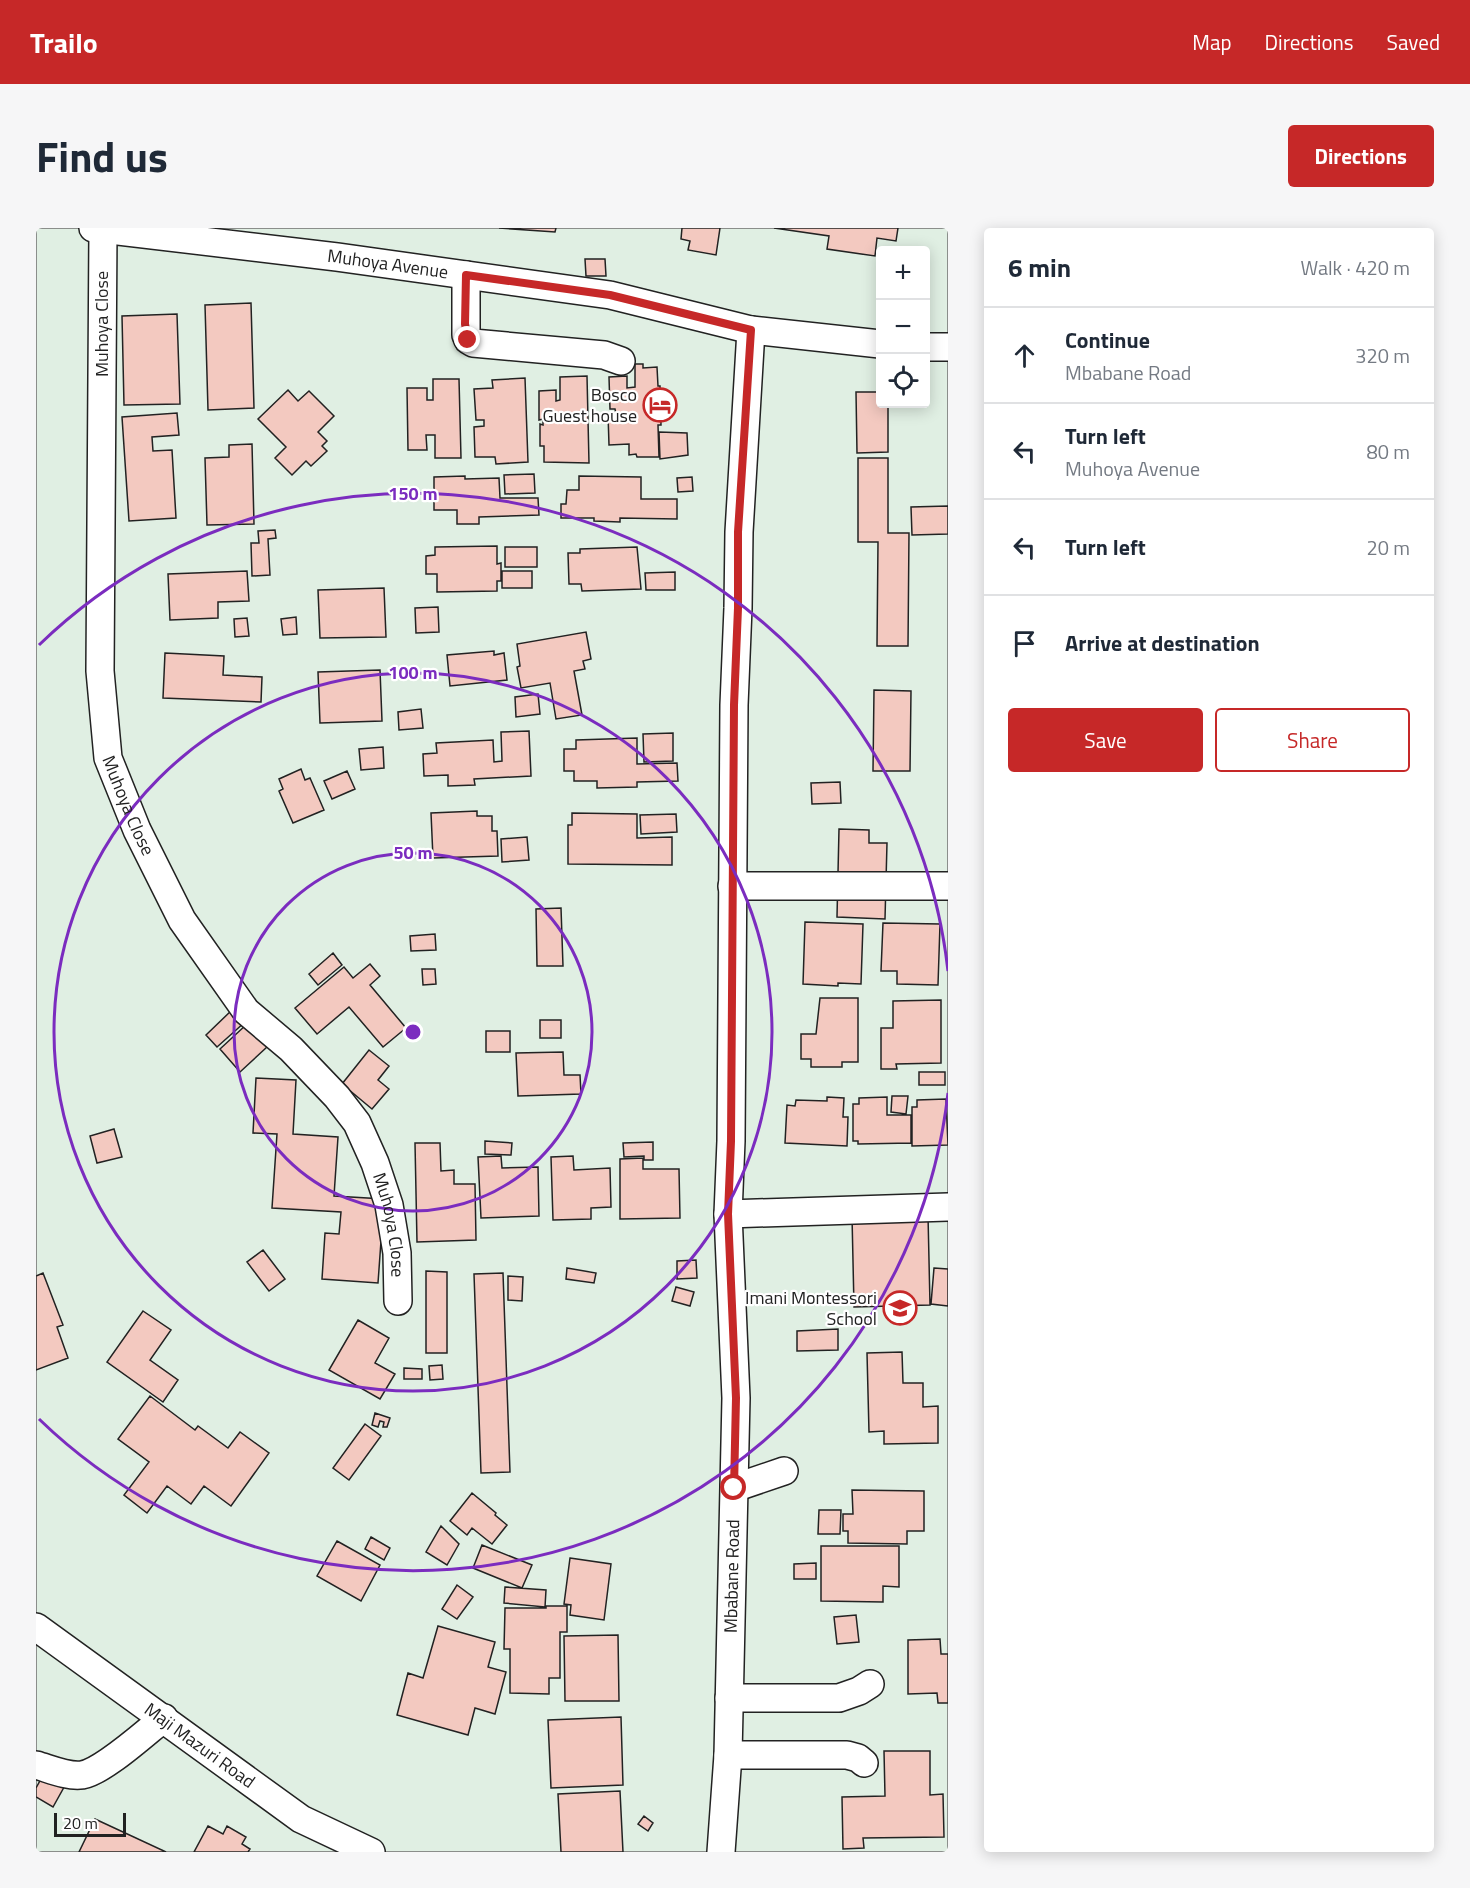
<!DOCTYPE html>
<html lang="en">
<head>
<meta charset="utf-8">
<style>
  body { margin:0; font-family:"Titillium Web",sans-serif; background:#f6f6f7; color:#1f2937 }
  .controls { position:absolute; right:18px; top:18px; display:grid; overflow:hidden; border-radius:6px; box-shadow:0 3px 15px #0003 }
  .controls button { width:54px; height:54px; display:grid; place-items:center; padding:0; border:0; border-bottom:2px solid #e0e1e3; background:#fff; color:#1f2937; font:30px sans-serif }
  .scale { position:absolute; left:18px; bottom:15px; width:72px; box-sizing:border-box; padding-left:6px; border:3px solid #222; border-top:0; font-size:16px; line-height:21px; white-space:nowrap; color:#222; -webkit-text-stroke:4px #fff; paint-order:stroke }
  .stop { position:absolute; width:18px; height:18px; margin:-14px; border:4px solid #c62828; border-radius:50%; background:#fff }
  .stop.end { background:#c62828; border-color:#fff; box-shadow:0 2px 6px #0008 }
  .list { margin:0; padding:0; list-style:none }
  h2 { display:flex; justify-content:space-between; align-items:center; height:78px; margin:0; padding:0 24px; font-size:26px }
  h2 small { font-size:20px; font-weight:400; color:#747a83 }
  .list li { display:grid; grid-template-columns:39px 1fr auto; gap:18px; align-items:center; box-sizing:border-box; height:96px; padding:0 24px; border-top:2px solid #e0e1e3 }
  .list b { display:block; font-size:22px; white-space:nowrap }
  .list p { margin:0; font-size:20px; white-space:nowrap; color:#747a83 }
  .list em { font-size:20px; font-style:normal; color:#747a83 }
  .actions { display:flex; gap:12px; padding:18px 24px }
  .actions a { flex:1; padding:14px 0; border:2px solid #c62828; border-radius:6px; text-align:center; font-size:21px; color:#c62828 }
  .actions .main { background:#c62828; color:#fff }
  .icon { flex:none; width:33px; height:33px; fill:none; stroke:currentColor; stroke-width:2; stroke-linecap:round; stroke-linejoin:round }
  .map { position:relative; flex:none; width:912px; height:1624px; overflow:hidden; border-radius:6px }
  header { display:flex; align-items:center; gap:36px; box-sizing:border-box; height:84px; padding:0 30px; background:#c62828; color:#fff }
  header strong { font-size:28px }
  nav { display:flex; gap:33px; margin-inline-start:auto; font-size:21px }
  .intro { display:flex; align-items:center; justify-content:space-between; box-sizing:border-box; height:144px; padding:0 36px }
  h1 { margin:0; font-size:42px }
  .button { padding:15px 27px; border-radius:6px; background:#c62828; color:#fff; font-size:21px; font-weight:700 }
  main { display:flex; gap:36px; padding:0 36px }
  aside { flex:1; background:#fff; border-radius:6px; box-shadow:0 3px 15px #0003 }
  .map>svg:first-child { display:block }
  .green { fill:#e0efe3; stroke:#6f6f6f; stroke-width:1.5; fill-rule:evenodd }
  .building { fill:#f3c9c0; stroke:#222; stroke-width:1.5 }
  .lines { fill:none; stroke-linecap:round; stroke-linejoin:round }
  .minor-casing { stroke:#222; stroke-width:30 }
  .minor { stroke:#fff; stroke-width:27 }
  .route { stroke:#c62828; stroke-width:8 }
  .ring { fill:none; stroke:#7b2cbf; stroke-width:3 }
  .labels { text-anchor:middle; stroke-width:4.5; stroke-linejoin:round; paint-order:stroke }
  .street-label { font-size:18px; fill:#222; stroke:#fff }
  .poi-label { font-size:18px; fill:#222; stroke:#fff; text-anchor:end }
  .centre { fill:#7b2cbf; stroke:#fff; stroke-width:3 }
  .ring-label { font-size:18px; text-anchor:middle; font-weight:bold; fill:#7b2cbf; stroke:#fff; stroke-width:4.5; stroke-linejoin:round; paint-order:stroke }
</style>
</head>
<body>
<header>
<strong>Trailo</strong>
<nav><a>Map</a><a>Directions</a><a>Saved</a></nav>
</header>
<div class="intro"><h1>Find us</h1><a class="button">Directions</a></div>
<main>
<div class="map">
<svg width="912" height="1624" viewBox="0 0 912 1624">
  <rect width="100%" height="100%" fill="#fff"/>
  <!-- green -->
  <path class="green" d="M 0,0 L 912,0 L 912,1624 L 0,1624 ZM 844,22 L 890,22 L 890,176 L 844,176 Z"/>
  <!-- building -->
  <path class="building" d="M 463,0 L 520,0 L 519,4 Z
    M 646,0 L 684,0 L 680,27 L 652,22 L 654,13 L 645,11 Z
    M 738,0 L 862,0 L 860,13 L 841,10 L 839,28 L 791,21 L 793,8 Z
    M 549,31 L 569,31 L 570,48 L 550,48 Z
    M 215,75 L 218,180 L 172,182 L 169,77 Z
    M 141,86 L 144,176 L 88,177 L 86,88 Z
    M 599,136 L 607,136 L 607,140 L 621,139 L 622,158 L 624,158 L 625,197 L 622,197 L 623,229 L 601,229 L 600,226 L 593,227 L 593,216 L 573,217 L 572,186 L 580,186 L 579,181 L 574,181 L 573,149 L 591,148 L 591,160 L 599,159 Z
    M 551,148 L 553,235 L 508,234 L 508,218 L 504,218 L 504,196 L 507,197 L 507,191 L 503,192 L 503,163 L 520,162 L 520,173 L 524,172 L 524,149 Z
    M 489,150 L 492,234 L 460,236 L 459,229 L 439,229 L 438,199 L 448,198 L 448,192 L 440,192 L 438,161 L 457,160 L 456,152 Z
    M 397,151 L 423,151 L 425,230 L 399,230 L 399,207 L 390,207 L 391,222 L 372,222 L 371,160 L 391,160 L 391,172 L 397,172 Z
    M 252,162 L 262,173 L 273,163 L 298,188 L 282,204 L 291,213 L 286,218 L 291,223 L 275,238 L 270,233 L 256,247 L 239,230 L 250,219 L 222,191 Z
    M 820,164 L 844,164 L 844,176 L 852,176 L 852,224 L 821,225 Z
    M 141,185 L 143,207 L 116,209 L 117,223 L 136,222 L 140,290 L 93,293 L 86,189 Z
    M 623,204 L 651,205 L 652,227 L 624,231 Z
    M 216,216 L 218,296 L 171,297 L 169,230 L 193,229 L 193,217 Z
    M 822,230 L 852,230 L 852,305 L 873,305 L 872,418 L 841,418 L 842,314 L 822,314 Z
    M 498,246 L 499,265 L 469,266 L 468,247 Z
    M 429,248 L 429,251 L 463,250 L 464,270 L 502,270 L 503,287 L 443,289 L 443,296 L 421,296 L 421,282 L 398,282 L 398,249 Z
    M 543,248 L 605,249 L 605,271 L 641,271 L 641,291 L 584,290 L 584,294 L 558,293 L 558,290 L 525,290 L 525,276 L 530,276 L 531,262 L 543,262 Z
    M 656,249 L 657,263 L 642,264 L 641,250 Z
    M 912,278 L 912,306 L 876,307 L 875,279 Z
    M 239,302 L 240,310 L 232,311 L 234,347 L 216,348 L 215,315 L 223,315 L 222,303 Z
    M 461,318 L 461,336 L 465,335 L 465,353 L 461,353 L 461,363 L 401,364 L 401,346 L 390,346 L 390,328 L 399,327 L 399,319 Z
    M 469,319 L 501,319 L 501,339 L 469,339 Z
    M 601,319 L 605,361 L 546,363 L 545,356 L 533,356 L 532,325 L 544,325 L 544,321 Z
    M 211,343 L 213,373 L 182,374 L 182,390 L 134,392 L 132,346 Z
    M 466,343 L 496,343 L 496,360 L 466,360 Z
    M 639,344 L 639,362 L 610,362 L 609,345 Z
    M 348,360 L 350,409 L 284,410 L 282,362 Z
    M 402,379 L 403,404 L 380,405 L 379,380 Z
    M 260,389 L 261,406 L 247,407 L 245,391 Z
    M 211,390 L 213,408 L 199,409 L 198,391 Z
    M 550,404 L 555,431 L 547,433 L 549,441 L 538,443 L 546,487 L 520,491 L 514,455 L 485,460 L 481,439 L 484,438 L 481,416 Z
    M 458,423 L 458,427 L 468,425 L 471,452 L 414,458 L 411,427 Z
    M 129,425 L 188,428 L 187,447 L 226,449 L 225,474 L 127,470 Z
    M 344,442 L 346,493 L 284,495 L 282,444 Z
    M 838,462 L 875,463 L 874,543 L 837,543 Z
    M 502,466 L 504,486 L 480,489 L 479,469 Z
    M 385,481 L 387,500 L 363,502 L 362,484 Z
    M 493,503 L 495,548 L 438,551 L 439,557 L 412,558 L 412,547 L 388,548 L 387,526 L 401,525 L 400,515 L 457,512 L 458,534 L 466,533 L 465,504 Z
    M 637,505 L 637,533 L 608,534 L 607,506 Z
    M 601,510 L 601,536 L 641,535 L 642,553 L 601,554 L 601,559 L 561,560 L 561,553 L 538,553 L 538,543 L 528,543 L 528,521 L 540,521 L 540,512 Z
    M 347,519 L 348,540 L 325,542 L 323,521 Z
    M 265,541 L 269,552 L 274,550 L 288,582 L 257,595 L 243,563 L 247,561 L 243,551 Z
    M 311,543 L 319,561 L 296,571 L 288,553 Z
    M 804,554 L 805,575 L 776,576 L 775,555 Z
    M 441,583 L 441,588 L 456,588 L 456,603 L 461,603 L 462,628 L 397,630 L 395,585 Z
    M 536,585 L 601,586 L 601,610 L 636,609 L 636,637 L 532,636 L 532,597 L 536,597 Z
    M 640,586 L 641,604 L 605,606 L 604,587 Z
    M 803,601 L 833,602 L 833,615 L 851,615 L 849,691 L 801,689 Z
    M 491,609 L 493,632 L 466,634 L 465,611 Z
    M 525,680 L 527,738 L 501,738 L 500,681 Z
    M 769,694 L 827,696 L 825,756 L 802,755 L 802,758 L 767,756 Z
    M 847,695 L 904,696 L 902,757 L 861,756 L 861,743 L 845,743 Z
    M 399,706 L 400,722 L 375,723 L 374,708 Z
    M 297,725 L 306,737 L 282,757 L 273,746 Z
    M 334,736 L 344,748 L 334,757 L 370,800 L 347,819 L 313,779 L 281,806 L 259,780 L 308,739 L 317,750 Z
    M 386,741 L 399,741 L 400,756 L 387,757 Z
    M 784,770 L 822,770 L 822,834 L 806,834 L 806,839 L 775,839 L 775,831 L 765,831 L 765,806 L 780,806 Z
    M 905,772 L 905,835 L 860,836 L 861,841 L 845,841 L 845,800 L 857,800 L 857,773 Z
    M 197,781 L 209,794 L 181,819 L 170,807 Z
    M 504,792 L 525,792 L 525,810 L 504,810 Z
    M 211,796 L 231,819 L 204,844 L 184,821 Z
    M 450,803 L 474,803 L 474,824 L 450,824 Z
    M 333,822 L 353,838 L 342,852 L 353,861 L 336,881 L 306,856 Z
    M 527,824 L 528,847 L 544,847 L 545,866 L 482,868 L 480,825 Z
    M 883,844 L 909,844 L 909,857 L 883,857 Z
    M 220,850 L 260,852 L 257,906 L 302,909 L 298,968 L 348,971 L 342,1055 L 286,1051 L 289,1005 L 303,1006 L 305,984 L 236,980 L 241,906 L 217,905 Z
    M 856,868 L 872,868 L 870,886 L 855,884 Z
    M 791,869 L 808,870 L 807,889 L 812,889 L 811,918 L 749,915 L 751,877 L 759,878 L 760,872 L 791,873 Z
    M 851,869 L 851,887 L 875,887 L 875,915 L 822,916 L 822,913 L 817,913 L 817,876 L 823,876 L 823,870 Z
    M 910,871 L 912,917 L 876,918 L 876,879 L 881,879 L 881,872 Z
    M 78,901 L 86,929 L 61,935 L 54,908 Z
    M 449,913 L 476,915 L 475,927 L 449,926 Z
    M 617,914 L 617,932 L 608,932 L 608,928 L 588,929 L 587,915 Z
    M 379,915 L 404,915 L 405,943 L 418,942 L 418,956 L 439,956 L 440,1012 L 381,1014 Z
    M 465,928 L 466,940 L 502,939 L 503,988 L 445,990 L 442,929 Z
    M 537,928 L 538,942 L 574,940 L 575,979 L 555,980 L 555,991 L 517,992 L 515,929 Z
    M 607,930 L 607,941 L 643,941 L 644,990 L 584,991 L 584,931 Z
    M 892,987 L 894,1077 L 818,1079 L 816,988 Z
    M 227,1022 L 249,1051 L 233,1063 L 211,1034 Z
    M 660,1032 L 661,1050 L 641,1051 L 641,1033 Z
    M 531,1040 L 560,1045 L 558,1055 L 530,1051 Z
    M 898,1040 L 912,1041 L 912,1078 L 895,1076 Z
    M 390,1043 L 411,1044 L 411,1125 L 390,1125 Z
    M 7,1045 L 27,1097 L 21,1099 L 32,1130 L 0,1142 L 0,1048 Z
    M 467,1045 L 474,1244 L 445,1245 L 438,1046 Z
    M 472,1048 L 487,1049 L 486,1073 L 472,1072 Z
    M 640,1059 L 658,1064 L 654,1078 L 636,1073 Z
    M 107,1083 L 135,1102 L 114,1132 L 142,1152 L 127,1174 L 71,1134 Z
    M 322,1092 L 353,1110 L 339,1135 L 359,1146 L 344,1171 L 293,1142 Z
    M 802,1101 L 802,1122 L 761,1123 L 761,1103 Z
    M 866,1124 L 867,1155 L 887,1155 L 887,1179 L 902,1178 L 902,1215 L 848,1216 L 848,1203 L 833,1204 L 831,1125 Z
    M 406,1137 L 407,1151 L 394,1152 L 393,1138 Z
    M 368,1140 L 386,1141 L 386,1151 L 368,1151 Z
    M 114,1168 L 159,1202 L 162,1198 L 192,1220 L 204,1204 L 233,1225 L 195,1278 L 168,1258 L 155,1276 L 131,1258 L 111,1285 L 88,1267 L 113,1234 L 82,1211 Z
    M 339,1185 L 354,1190 L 351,1199 L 347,1199 L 348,1194 L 344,1193 L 342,1199 L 336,1197 Z
    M 329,1196 L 345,1208 L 313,1252 L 297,1240 Z
    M 816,1262 L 888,1263 L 888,1303 L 871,1303 L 871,1316 L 812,1315 L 812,1303 L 807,1303 L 807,1286 L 817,1286 Z
    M 436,1265 L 460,1285 L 459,1287 L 471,1297 L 456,1316 L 436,1300 L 431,1307 L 414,1293 Z
    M 783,1282 L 805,1282 L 804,1306 L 782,1306 Z
    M 405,1298 L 423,1316 L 411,1337 L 390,1324 Z
    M 335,1309 L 354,1320 L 348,1332 L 329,1321 Z
    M 301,1313 L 344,1337 L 325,1373 L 281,1348 Z
    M 446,1317 L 496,1337 L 486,1360 L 437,1340 Z
    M 785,1318 L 863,1318 L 863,1359 L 847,1358 L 847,1374 L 785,1373 Z
    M 534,1330 L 575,1336 L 568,1392 L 534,1387 L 535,1377 L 528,1376 Z
    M 780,1335 L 780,1351 L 758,1351 L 758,1336 Z
    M 421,1357 L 437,1369 L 421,1391 L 406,1381 Z
    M 469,1359 L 510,1362 L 509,1379 L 468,1375 Z
    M 510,1378 L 531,1378 L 531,1404 L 524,1404 L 524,1450 L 513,1450 L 513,1466 L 474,1465 L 474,1421 L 468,1421 L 469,1380 L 510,1380 Z
    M 820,1387 L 823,1414 L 801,1416 L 798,1389 Z
    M 402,1398 L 459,1414 L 452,1439 L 470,1444 L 459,1486 L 439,1480 L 432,1507 L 361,1487 L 372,1445 L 387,1450 Z
    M 582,1407 L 583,1473 L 529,1473 L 528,1408 Z
    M 904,1411 L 905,1426 L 912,1426 L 912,1475 L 902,1475 L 901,1465 L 872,1466 L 872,1412 Z
    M 585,1489 L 587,1557 L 515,1560 L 512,1492 Z
    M 848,1523 L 894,1523 L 894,1567 L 907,1566 L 908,1609 L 827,1610 L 828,1620 L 807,1621 L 806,1569 L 849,1568 Z
    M 11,1540 L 32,1552 L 17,1579 L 0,1569 L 0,1560 Z
    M 584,1563 L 587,1624 L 525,1624 L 522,1566 Z
    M 608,1588 L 617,1595 L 612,1603 L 602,1596 Z
    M 59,1591 L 130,1624 L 43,1624 Z
    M 172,1598 L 187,1606 L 191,1598 L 210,1609 L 206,1616 L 214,1621 L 212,1624 L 158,1624 Z"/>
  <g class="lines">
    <!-- minor casing -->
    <g class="minor-casing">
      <g id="minor">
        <path id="s1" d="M 57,0 L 301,29 L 574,67 L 715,102 L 844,116"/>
        <path id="s2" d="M 67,2 L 64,443 L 72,530 L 101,602 L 146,692 L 210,783 L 255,821 L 301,869 L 321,895 L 339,935 L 353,977 L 361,1025 L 362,1073"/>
        <path d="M 430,47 L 430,107 L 432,112 L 437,115 L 568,127 L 585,133"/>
        <path d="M 890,119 L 912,119"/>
        <path d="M 696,658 L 912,658"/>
        <path d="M 692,986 L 912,979"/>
        <path d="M 698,1260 L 748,1243"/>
        <path id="s3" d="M 0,1399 L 265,1591 L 335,1624"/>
        <path d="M 693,1470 L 803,1470 L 823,1463 L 834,1456"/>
        <path d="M 692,1527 L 811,1527 L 822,1530 L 828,1535"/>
        <path d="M 0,1537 C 14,1541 32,1549 46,1547 C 68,1543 110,1504 128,1490"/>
        <path id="s4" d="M 685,1624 L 692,1527 L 700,1170 L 692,986 L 695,913 L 698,477 L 702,380 L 703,304 L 715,102"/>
      </g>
    </g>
    <!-- minor -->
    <use href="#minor" class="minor"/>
  </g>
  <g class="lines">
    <!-- route -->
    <path class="route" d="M 432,112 L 429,96 L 430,47 L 574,67 L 715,102 L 702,304 L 702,380 L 698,477 L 695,913 L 692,986 L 700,1170 L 698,1260"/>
  </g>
  <!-- distance rings -->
  <g class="ring">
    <circle cx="377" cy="804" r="179"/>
    <circle cx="377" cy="804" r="359"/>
    <path d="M912 865A538 538 0 0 1 3 1191M3 417A538 538 0 0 1 912 743"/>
  </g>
  <!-- icons -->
  <defs>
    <g id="hotel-ring" transform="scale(1.725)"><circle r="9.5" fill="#fff" stroke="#c62828" stroke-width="1.5"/><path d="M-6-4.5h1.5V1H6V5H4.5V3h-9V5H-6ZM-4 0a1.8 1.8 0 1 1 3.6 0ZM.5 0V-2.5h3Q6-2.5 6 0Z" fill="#c62828"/></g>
    <g id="school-ring" transform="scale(1.725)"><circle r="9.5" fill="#fff" stroke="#c62828" stroke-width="1.5"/><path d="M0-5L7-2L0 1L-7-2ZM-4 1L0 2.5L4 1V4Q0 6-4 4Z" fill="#c62828"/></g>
  </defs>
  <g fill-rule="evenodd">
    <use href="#hotel-ring" x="624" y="177"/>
    <use href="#school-ring" x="864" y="1080"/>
  </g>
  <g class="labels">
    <!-- street labels -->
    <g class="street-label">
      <text dy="6" stroke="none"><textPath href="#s1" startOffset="297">Muhoya Avenue</textPath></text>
      <text transform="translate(66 96) rotate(-90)" y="6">Muhoya Close</text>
      <text dy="6" stroke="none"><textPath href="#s2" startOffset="580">Muhoya Close</textPath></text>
      <text dy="6" stroke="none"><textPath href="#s2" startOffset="1084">Muhoya Close</textPath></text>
      <text dy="6" stroke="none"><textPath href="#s4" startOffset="276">Mbabane Road</textPath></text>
      <text dy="6" stroke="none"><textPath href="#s3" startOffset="202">Maji Mazuri Road</textPath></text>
    </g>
    <!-- poi labels -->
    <g class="poi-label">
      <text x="601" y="173">Bosco<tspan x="601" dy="21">Guest house</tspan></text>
      <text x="841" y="1076">Imani Montessori<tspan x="841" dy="21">School</tspan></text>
    </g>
  </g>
  <circle cx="377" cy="804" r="9" class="centre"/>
  <g class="ring-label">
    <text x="377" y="272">150 m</text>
    <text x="377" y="451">100 m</text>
    <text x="377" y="631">50 m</text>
  </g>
</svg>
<div class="controls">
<button>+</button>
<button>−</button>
<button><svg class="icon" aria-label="locate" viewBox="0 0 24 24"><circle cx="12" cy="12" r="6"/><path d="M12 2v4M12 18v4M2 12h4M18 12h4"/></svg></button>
</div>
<div class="scale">20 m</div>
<div class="stop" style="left:698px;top:1260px"></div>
<div class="stop end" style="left:432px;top:112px"></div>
</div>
<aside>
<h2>6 min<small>Walk · 420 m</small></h2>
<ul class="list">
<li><svg class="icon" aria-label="ahead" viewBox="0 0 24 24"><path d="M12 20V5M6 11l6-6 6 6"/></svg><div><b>Continue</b><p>Mbabane Road</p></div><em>320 m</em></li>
<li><svg class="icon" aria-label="left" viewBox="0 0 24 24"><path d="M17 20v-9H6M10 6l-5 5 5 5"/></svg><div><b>Turn left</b><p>Muhoya Avenue</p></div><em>80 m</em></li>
<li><svg class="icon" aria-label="left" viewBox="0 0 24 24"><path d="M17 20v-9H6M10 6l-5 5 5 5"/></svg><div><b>Turn left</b></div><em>20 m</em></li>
<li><svg class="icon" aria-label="arrive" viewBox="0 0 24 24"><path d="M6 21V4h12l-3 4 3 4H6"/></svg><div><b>Arrive at destination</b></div></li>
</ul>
<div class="actions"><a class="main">Save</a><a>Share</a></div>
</aside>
</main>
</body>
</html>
